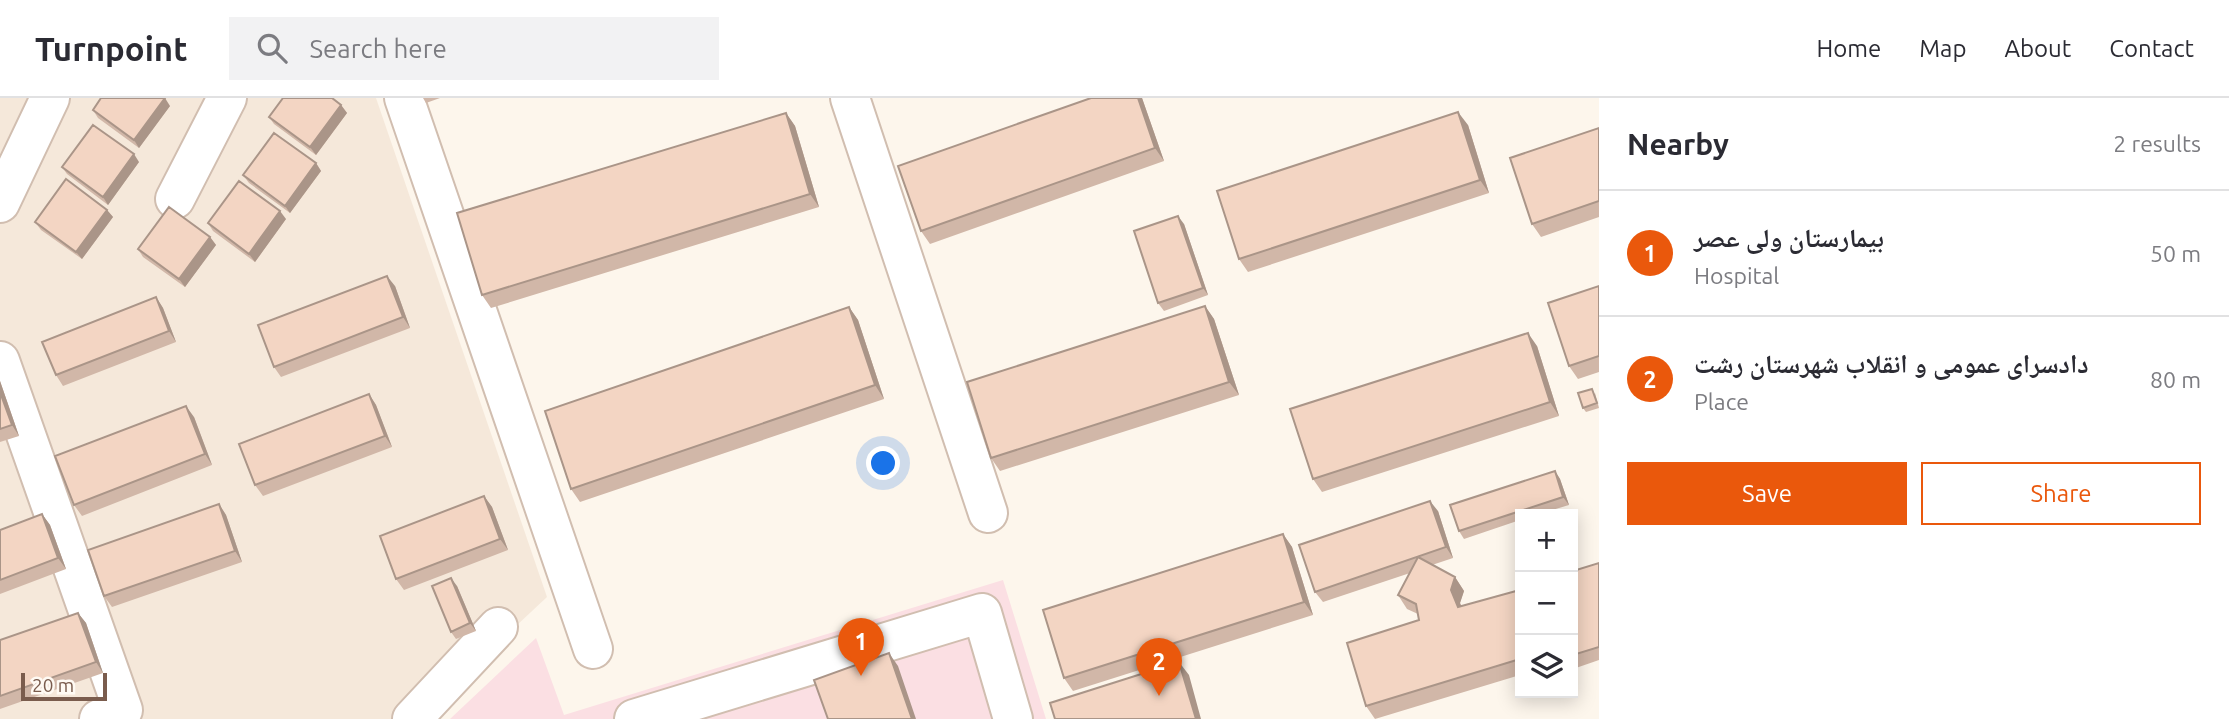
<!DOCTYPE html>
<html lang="en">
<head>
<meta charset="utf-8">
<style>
  body { margin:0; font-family:Ubuntu,"Noto Naskh Arabic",sans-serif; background:#f2f2f3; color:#2b2b33 }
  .controls { position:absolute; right:21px; bottom:21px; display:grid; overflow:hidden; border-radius:0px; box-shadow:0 4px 18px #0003 }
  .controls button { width:63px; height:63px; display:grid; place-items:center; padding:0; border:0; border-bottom:2px solid #e1e1e2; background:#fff; color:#2b2b33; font:35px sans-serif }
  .scale { position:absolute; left:21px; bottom:18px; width:86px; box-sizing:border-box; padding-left:7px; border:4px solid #7a5c4d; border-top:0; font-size:19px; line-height:24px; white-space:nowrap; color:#7a5c4d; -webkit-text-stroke:5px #fffaf3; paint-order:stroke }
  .you { position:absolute; left:884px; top:366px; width:24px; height:24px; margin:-18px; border:5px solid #fff; border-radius:50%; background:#1a73e8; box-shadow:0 0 0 10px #1a73e833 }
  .badge { display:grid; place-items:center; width:46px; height:46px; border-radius:50%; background:#ea580c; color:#fff; font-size:23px; font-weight:700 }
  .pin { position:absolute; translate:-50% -58px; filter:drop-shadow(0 2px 4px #0008) }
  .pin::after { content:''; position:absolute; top:37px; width:24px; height:21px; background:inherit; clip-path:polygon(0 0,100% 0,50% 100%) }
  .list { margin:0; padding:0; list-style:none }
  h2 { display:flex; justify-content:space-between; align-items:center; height:91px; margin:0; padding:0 28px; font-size:30px }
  h2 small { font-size:23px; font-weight:400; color:#7c7c81 }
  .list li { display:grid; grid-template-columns:46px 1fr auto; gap:21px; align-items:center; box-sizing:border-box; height:126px; padding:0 28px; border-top:2px solid #e1e1e2 }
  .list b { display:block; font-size:26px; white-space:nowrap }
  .list p { margin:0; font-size:23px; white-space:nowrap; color:#7c7c81 }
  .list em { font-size:23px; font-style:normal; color:#7c7c81 }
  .actions { display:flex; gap:14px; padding:21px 28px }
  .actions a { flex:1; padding:16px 0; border:2px solid #ea580c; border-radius:0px; text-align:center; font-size:24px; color:#ea580c }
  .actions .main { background:#ea580c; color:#fff }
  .icon { flex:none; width:38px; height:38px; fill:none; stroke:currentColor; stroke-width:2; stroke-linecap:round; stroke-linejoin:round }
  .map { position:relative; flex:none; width:1599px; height:621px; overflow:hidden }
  header { display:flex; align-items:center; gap:42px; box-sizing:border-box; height:98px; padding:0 35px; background:#fff; border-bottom:2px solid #e1e1e2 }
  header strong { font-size:33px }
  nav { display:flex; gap:38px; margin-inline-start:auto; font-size:24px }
  .search { width:490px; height:63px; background:#f2f2f3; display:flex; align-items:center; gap:18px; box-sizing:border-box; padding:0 24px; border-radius:0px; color:#7c7c81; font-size:26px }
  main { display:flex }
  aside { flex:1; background:#fff }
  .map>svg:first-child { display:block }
  .residential { fill:#f5e8da }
  .medical { fill:#fbdfe3 }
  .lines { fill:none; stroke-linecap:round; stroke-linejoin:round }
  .minor-casing { stroke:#d1beb0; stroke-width:42 }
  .minor { stroke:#fff; stroke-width:38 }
  .wall { fill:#d1b7a8 }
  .shaded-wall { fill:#aa9588 }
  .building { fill:#f3d5c3; stroke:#aa9588; stroke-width:2 }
</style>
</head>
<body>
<header>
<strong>Turnpoint</strong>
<div class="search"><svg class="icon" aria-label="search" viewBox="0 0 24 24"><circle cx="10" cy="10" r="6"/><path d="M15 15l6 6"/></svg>Search here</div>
<nav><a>Home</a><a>Map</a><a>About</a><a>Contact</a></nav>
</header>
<main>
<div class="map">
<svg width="1599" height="621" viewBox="0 0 1599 621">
  <rect width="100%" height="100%" fill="#fdf6ec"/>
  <!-- residential -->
  <path class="residential" d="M 0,0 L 376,0 L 547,499 L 417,621 L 0,621 Z"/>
  <!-- medical -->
  <path class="medical" d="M 1003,482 L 1046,621 L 450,621 L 536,540 L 564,617 Z"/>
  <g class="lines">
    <!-- minor casing -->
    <g class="minor-casing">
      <path id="minor" d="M 404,0 L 593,551
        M 850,0 L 988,415
        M 175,101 L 227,0
        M 0,105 L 50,0
        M 0,263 L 123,612 L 99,621
        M 412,621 L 498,529
        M 634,621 L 982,515 L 1013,621"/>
    </g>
    <!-- minor -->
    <use href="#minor" class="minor"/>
  </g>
  <!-- wall -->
  <path class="wall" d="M 423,0 L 440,0 L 426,5 Z
    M 1142,0 L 1164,63 L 930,146 L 921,133 Z
    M 341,7 L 347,15 L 316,57 L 274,26 L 269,19 Z
    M 170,8 L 139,50 L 98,20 L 93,12 Z
    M 786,15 L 795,28 L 819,109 L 491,210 L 482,197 Z
    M 1468,27 L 1489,95 L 1248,174 L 1239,161 Z
    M 1599,30 L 1599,119 L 1541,139 L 1532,126 Z
    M 139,64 L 108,107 L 67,76 L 62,69 Z
    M 316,65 L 321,73 L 290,115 L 249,85 L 243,77 Z
    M 107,112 L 113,119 L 82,161 L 41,132 L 35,124 Z
    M 286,121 L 255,164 L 213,133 L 208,125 Z
    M 1184,126 L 1208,197 L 1164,213 L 1158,205 Z
    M 210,139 L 216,147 L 185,189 L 143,159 L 138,151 Z
    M 395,188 L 410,230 L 281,279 L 274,269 Z
    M 1599,188 L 1599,274 L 1578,281 L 1569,268 Z
    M 156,199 L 163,210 L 176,244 L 63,288 L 56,277 Z
    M 1205,208 L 1214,221 L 1239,297 L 1000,373 L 991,360 Z
    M 849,209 L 858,222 L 884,301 L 580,404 L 571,391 Z
    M 1537,248 L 1559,318 L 1322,394 L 1313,381 Z
    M 0,283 L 19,338 L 0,344 Z
    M 1595,295 L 1599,310 L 1586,314 L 1583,310 Z
    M 369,296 L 376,307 L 392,349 L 263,398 L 255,387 Z
    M 194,319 L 212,367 L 82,418 L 74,407 Z
    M 1555,373 L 1560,381 L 1569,407 L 1539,416 L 1520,416 L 1520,422 L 1464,441 L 1459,433 Z
    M 484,398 L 492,409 L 508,452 L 404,492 L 396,481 Z
    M 219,406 L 226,417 L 242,464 L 112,509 L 104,498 Z
    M 1438,413 L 1453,460 L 1432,467 L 1455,479 L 1464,493 L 1460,505 L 1461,508 L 1520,500 L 1520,577 L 1375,621 L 1366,608 L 1419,522 L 1418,516 L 1407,511 L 1398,497 L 1410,475 L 1323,504 L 1315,494 Z
    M 42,416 L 50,427 L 66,471 L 0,496 L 0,432 Z
    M 1283,436 L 1292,449 L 1313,517 L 1073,593 L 1064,580 Z
    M 1599,465 L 1599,562 L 1573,571 L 1573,473 Z
    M 457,488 L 476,533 L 456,541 L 451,534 Z
    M 78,515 L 86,525 L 103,575 L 0,611 L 0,542 Z"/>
  <!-- shaded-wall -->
  <path class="shaded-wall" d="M 165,0 L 170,8 L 139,50 L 134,42 Z
    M 1138,0 L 1142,0 L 1164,63 L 1155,50 Z
    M 341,7 L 347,15 L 316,57 L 310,49 Z
    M 1458,14 L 1468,27 L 1489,95 L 1480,82 Z
    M 786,15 L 795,28 L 819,109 L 810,96 Z
    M 134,56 L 139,64 L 108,107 L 103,99 Z
    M 316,65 L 321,73 L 290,115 L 285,108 Z
    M 107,112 L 113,119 L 82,161 L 76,154 Z
    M 280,113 L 286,121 L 255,164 L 249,156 Z
    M 1178,118 L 1184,126 L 1208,197 L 1203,190 Z
    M 210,139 L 216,147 L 185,189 L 179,181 Z
    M 387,178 L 395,188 L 410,230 L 403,219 Z
    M 156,199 L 163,210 L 176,244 L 169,233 Z
    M 1205,208 L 1214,221 L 1239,297 L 1229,284 Z
    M 849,209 L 858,222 L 884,301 L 875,287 Z
    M 1528,235 L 1537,248 L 1559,318 L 1550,304 Z
    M 0,283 L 19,338 L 12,327 L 0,294 Z
    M 369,296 L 376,307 L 392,349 L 385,338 Z
    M 186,308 L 194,319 L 212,367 L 205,356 Z
    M 1555,373 L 1560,381 L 1569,407 L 1563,399 Z
    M 484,398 L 492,409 L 508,452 L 500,441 Z
    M 1430,403 L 1438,413 L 1453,460 L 1446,449 Z
    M 219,406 L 226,417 L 242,464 L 235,453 Z
    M 42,416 L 50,427 L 66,471 L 58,460 Z
    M 1283,436 L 1292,449 L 1313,517 L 1304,504 Z
    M 1455,479 L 1464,493 L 1460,505 L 1467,522 L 1458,509 L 1451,492 Z
    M 451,480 L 457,488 L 476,533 L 470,525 Z
    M 78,515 L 86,525 L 103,575 L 96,564 Z
    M 889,555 L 898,568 L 916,621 L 912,621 Z
    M 1179,564 L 1189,577 L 1201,621 L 1196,621 Z"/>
  <!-- building -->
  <path class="building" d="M 101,0 L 165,0 L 134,42 L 93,12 Z
    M 283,0 L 332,0 L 341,7 L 310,49 L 269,19 Z
    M 1091,0 L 1138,0 L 1155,50 L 921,133 L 898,68 Z
    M 1458,14 L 1480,82 L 1239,161 L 1217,93 Z
    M 786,15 L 810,96 L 482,197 L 457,115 Z
    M 93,27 L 134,56 L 103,99 L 62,69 Z
    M 1599,30 L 1599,103 L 1532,126 L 1510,60 Z
    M 274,35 L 316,65 L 285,108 L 243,77 Z
    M 66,81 L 107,112 L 76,154 L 35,124 Z
    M 239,83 L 280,113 L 249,156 L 208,125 Z
    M 169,109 L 210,139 L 179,181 L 138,151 Z
    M 1178,118 L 1203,190 L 1158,205 L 1134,133 Z
    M 387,178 L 403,219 L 274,269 L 258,227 Z
    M 1599,188 L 1599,258 L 1569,268 L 1548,205 Z
    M 156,199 L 169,233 L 56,277 L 42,244 Z
    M 1205,208 L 1229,284 L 991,360 L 967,284 Z
    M 849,209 L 875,287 L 571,391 L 545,313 Z
    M 1528,235 L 1550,304 L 1313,381 L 1290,311 Z
    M 1592,291 L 1597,305 L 1583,310 L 1578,295 Z
    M 0,294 L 12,327 L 0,331 Z
    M 369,296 L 385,338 L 255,387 L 239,346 Z
    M 186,308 L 205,356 L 74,407 L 55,358 Z
    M 1555,373 L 1563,399 L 1459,433 L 1450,407 Z
    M 484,398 L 500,441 L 396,481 L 380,438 Z
    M 1430,403 L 1446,449 L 1315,494 L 1299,447 Z
    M 219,406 L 235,453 L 104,498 L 88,452 Z
    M 42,416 L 58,460 L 0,482 L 0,432 Z
    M 1283,436 L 1304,504 L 1064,580 L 1043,512 Z
    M 1418,459 L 1455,479 L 1451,492 L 1458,509 L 1516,493 L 1520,509 L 1520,561 L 1366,608 L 1347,545 L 1419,522 L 1416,506 L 1398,497 Z
    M 1599,465 L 1599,549 L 1573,557 L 1573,473 Z
    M 451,480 L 470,525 L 451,534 L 432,488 Z
    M 78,515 L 96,564 L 0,598 L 0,542 Z
    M 889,555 L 912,621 L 828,621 L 814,582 Z
    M 1179,564 L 1196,621 L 1055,621 L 1050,605 Z"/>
</svg>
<div class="controls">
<button>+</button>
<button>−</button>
<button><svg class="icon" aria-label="layers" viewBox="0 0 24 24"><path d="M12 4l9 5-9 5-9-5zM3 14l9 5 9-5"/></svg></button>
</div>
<div class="scale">20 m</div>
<div class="you"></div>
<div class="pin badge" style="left:861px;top:578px">1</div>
<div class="pin badge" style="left:1159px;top:598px">2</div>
</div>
<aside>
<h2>Nearby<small>2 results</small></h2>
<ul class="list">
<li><span class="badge">1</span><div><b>بیمارستان ولی عصر</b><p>Hospital</p></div><em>50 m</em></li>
<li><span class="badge">2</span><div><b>دادسرای عمومی و انقلاب شهرستان رشت</b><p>Place</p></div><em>80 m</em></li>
</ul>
<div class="actions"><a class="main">Save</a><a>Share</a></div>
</aside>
</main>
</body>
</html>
